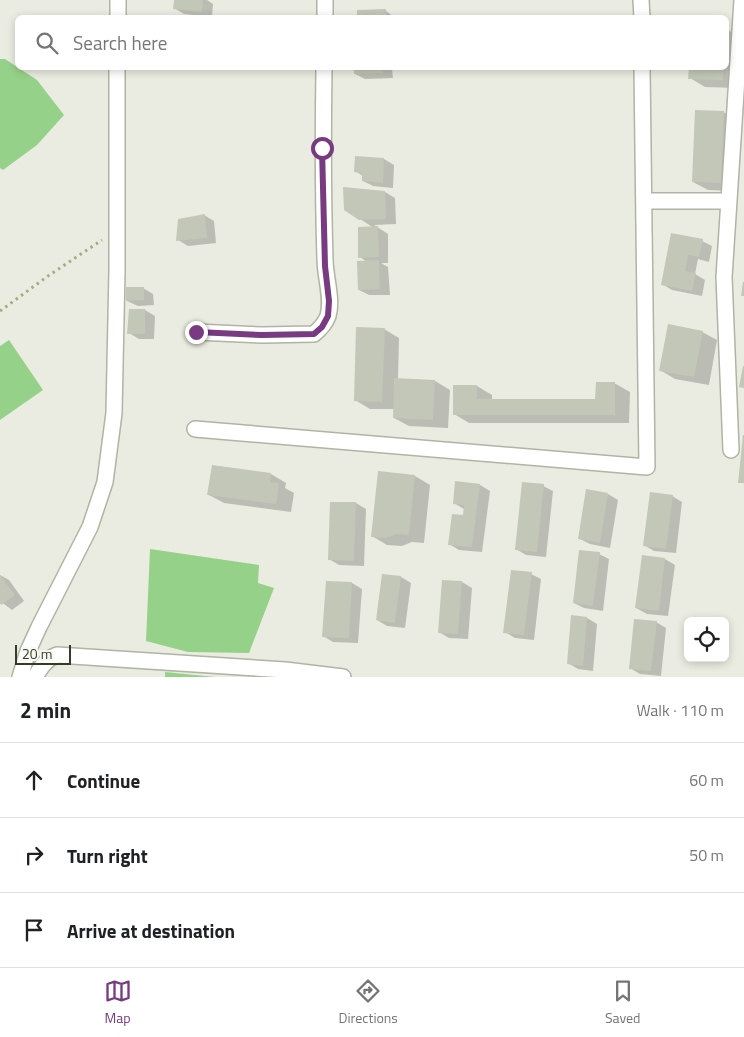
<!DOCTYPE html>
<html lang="en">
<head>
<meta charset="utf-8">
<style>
  body { margin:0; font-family:"Titillium Web",sans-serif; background:#f6f6f6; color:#202124 }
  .controls { position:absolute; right:15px; bottom:15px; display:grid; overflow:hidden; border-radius:8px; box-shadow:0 2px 8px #0003 }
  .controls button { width:45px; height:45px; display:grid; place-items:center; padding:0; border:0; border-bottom:1px solid #e0e0e0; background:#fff; color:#202124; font:25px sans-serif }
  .scale { position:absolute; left:15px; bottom:12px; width:56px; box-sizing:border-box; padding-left:5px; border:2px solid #323d21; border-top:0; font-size:14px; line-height:18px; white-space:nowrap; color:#323d21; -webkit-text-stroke:4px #f7f8f2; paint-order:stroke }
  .stop { position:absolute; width:15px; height:15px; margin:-11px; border:4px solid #783a81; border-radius:50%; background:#fff }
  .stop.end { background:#783a81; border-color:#fff; box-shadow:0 1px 5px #0008 }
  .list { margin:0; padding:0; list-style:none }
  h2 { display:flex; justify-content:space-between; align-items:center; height:65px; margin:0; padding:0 20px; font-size:21px }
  h2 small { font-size:16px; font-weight:400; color:#757577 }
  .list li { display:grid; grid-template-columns:32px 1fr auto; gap:15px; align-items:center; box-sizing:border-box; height:75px; padding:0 20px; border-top:1px solid #e0e0e0 }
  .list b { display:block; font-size:19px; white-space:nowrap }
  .list em { font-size:16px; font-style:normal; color:#757577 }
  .icon { flex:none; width:28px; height:28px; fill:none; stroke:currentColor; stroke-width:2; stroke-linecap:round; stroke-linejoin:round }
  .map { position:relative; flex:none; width:744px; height:677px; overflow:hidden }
  .search { position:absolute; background:#fff; box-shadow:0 2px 8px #0003; left:15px; right:15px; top:15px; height:55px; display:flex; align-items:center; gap:12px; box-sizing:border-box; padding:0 18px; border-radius:8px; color:#757577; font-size:19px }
  .sheet { height:290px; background:#fff }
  nav { display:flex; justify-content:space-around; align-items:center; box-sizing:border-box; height:70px; border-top:1px solid #e0e0e0; background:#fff; font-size:14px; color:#757577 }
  nav a { display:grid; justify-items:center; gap:2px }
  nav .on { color:#783a81 }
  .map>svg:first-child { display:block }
  .water { fill:#96d189 }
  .shadow { fill:#0003 }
  .building { fill:#c2c7b7 }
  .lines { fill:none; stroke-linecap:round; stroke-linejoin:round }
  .minor-casing { stroke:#afb4a4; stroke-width:18 }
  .path { stroke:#a0b081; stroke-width:3; stroke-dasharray:2.5 4; stroke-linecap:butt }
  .minor { stroke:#fff; stroke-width:15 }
  .route { stroke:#783a81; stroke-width:6 }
</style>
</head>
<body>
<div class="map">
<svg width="744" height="677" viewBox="0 0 744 677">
  <rect width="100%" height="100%" fill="#eaece1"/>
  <!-- water -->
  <path class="water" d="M 0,59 L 5,59 L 37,80 L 64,115 L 37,145 L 3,170 L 0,168 Z
    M 9,340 L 43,390 L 0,420 L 0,346 Z
    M 150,549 L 259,565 L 258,583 L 274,588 L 249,653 L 188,652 L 146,641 Z
    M 165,672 L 215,677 L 165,677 Z"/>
  <!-- shadow -->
  <path class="shadow" d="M 175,0 L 207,0 L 213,4 L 212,17 L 184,14 L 174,8 Z
    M 385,10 L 395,18 L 359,18 Z
    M 726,29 L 739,36 L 738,88 L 705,87 L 690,78 L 690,68 L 726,68 Z
    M 355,68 L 399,68 L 399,69 L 392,69 L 393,78 L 365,79 L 355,74 Z
    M 723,112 L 739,121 L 735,191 L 708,190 L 693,182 Z
    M 356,158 L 384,159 L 394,165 L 393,188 L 373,186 L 363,181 L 363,176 L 355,171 Z
    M 344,188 L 385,192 L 395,198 L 396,224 L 374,225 L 388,234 L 388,263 L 381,263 L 388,267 L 390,295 L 369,295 L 359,290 L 367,262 L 360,257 L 374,228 L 360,219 Z
    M 204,215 L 214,221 L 216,243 L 188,246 L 178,240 Z
    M 672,235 L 702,241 L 712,246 L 709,262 L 698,259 L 695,274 L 705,280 L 702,296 L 672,290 L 662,284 Z
    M 143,288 L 153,294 L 154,305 L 138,306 L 127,301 Z
    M 145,310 L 155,316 L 154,339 L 139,339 L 129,333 Z
    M 384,329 L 399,338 L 398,379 L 435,381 L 450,390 L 448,428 L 409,426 L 394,418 L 394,409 L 370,409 L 355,400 Z
    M 702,332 L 717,340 L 709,385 L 675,379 L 660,370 Z
    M 614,383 L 630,392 L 629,423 L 469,423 L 454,414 L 477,386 L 492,395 L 492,400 L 597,400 Z
    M 271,474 L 286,483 L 285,488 L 294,493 L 291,512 L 224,503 L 209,495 Z
    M 415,476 L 430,485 L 424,543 L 412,542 L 402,546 L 387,545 L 372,536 Z
    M 480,485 L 490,491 L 482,552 L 459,550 L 449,544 L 464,516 L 464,509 L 454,503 Z
    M 543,486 L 553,491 L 546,557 L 526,555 L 516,549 Z
    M 608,494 L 618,500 L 610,548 L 590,544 L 580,539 Z
    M 672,496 L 682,502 L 676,553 L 654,551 L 644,545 Z
    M 356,503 L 366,509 L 364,566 L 339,565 L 329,559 Z
    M 599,554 L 609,559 L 603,611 L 584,608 L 574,603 Z
    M 665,559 L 675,565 L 668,616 L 647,614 L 636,608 Z
    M 531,574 L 541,579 L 534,640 L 515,638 L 505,632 Z
    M 0,575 L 9,580 L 24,601 L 12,610 L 0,601 Z
    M 383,575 L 401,577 L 411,583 L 405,628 L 387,626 L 377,620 Z
    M 462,582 L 472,588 L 468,639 L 449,638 L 439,632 Z
    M 352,583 L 362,589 L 358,643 L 333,642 L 323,636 Z
    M 587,618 L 597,624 L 593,671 L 578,669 L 568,663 Z
    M 656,622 L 666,628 L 661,676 L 640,674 L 630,668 Z"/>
  <!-- building -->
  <path class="building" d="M 174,0 L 203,0 L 202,12 L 173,9 Z
    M 386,9 L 386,18 L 357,18 L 357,10 Z
    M 354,68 L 383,68 L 383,73 L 354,74 Z
    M 689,68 L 723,68 L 723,80 L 688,79 Z
    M 695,110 L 724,111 L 721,183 L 692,182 Z
    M 355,156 L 384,158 L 383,183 L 362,181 L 362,173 L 354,172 Z
    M 343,187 L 385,191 L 386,219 L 359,220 L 344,210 Z
    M 205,214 L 207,238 L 176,241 L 178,219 Z
    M 378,226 L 379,257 L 358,258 L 358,227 Z
    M 671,233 L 703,239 L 699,257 L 688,255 L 685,271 L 696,273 L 692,291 L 661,285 Z
    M 379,260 L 380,289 L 358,290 L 357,261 Z
    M 743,282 L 744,282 L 744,296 L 741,296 Z
    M 126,287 L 144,287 L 144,300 L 126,301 Z
    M 129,309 L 145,309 L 145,334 L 127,334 Z
    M 668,324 L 703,331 L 694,377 L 659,371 Z
    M 356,327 L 385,328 L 382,402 L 354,401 Z
    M 743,366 L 744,366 L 744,388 L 739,387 Z
    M 394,378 L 435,380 L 433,420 L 393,418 Z
    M 596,382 L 615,382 L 615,415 L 453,415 L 453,385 L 477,385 L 477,399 L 595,399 Z
    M 743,435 L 744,435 L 744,483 L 738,483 Z
    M 212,465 L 271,473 L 270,482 L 279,483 L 276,504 L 207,495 Z
    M 378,471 L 415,475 L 409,535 L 396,534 L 386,538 L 371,537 Z
    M 455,481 L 480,484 L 472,547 L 448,545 L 452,514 L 463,515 L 464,505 L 453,504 Z
    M 522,482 L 544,484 L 537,552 L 515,550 Z
    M 586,489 L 608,493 L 600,543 L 578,539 Z
    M 650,492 L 673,495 L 666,549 L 643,546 Z
    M 330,502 L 356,502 L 354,561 L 328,560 Z
    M 579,550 L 600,552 L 593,606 L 573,603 Z
    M 642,555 L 665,558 L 659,611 L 635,608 Z
    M 511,570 L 532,572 L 524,635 L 503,633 Z
    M 382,574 L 401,576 L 395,623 L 376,620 Z
    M 0,575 L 15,595 L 1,605 L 0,603 Z
    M 442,580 L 462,581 L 458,634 L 438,633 Z
    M 326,581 L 352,582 L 349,638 L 322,637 Z
    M 571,615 L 587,617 L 583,666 L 567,664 Z
    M 634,619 L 657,621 L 651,671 L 629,669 Z"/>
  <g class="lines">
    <!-- minor casing -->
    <g class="minor-casing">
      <path id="minor" d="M 641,0 L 642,18
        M 118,18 L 118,0
        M 325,18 L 325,0
        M 644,201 L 729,201
        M 196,332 L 262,335 L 314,334 C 320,329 325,324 328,316 C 333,299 325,277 325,259 C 323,195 323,131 324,68
        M 195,429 L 647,467 L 642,68
        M 731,450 L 724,277 L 742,0
        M 20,677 L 28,651 L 39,627 L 90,527 L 105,482 L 114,413 L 117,270 L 117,68
        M 35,677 C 41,667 46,659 57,655 L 285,670 L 343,677"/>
    </g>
    <!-- path -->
    <path class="path" d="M 0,311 L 48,276 L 102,240"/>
    <!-- minor -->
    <use href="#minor" class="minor"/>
  </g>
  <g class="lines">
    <!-- route -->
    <path class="route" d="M 196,332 L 262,335 L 314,334 L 322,327 L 328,316 L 329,301 L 325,266 L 322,148"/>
  </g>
</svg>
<div class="controls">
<button><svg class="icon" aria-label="locate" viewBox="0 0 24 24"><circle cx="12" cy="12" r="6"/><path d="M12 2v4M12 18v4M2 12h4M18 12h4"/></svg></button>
</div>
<div class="scale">20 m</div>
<div class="stop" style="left:322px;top:148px"></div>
<div class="stop end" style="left:196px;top:332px"></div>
<div class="search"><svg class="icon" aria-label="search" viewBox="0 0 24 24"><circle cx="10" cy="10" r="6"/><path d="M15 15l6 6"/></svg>Search here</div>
</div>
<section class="sheet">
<h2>2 min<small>Walk · 110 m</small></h2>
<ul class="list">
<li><svg class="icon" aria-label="ahead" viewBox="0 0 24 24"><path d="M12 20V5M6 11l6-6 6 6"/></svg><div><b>Continue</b></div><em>60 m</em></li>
<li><svg class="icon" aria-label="right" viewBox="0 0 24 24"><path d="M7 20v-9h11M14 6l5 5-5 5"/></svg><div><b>Turn right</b></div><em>50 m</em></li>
<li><svg class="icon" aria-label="arrive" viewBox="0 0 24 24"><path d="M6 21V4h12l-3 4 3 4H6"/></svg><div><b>Arrive at destination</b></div></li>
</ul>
</section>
<nav>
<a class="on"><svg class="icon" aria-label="map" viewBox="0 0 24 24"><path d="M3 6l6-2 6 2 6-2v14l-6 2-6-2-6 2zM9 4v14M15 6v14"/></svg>Map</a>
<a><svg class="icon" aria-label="directions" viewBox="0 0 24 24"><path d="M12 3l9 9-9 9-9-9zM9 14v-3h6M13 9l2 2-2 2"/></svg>Directions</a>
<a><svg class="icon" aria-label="saved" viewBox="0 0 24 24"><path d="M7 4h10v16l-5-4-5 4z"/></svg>Saved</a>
</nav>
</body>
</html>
